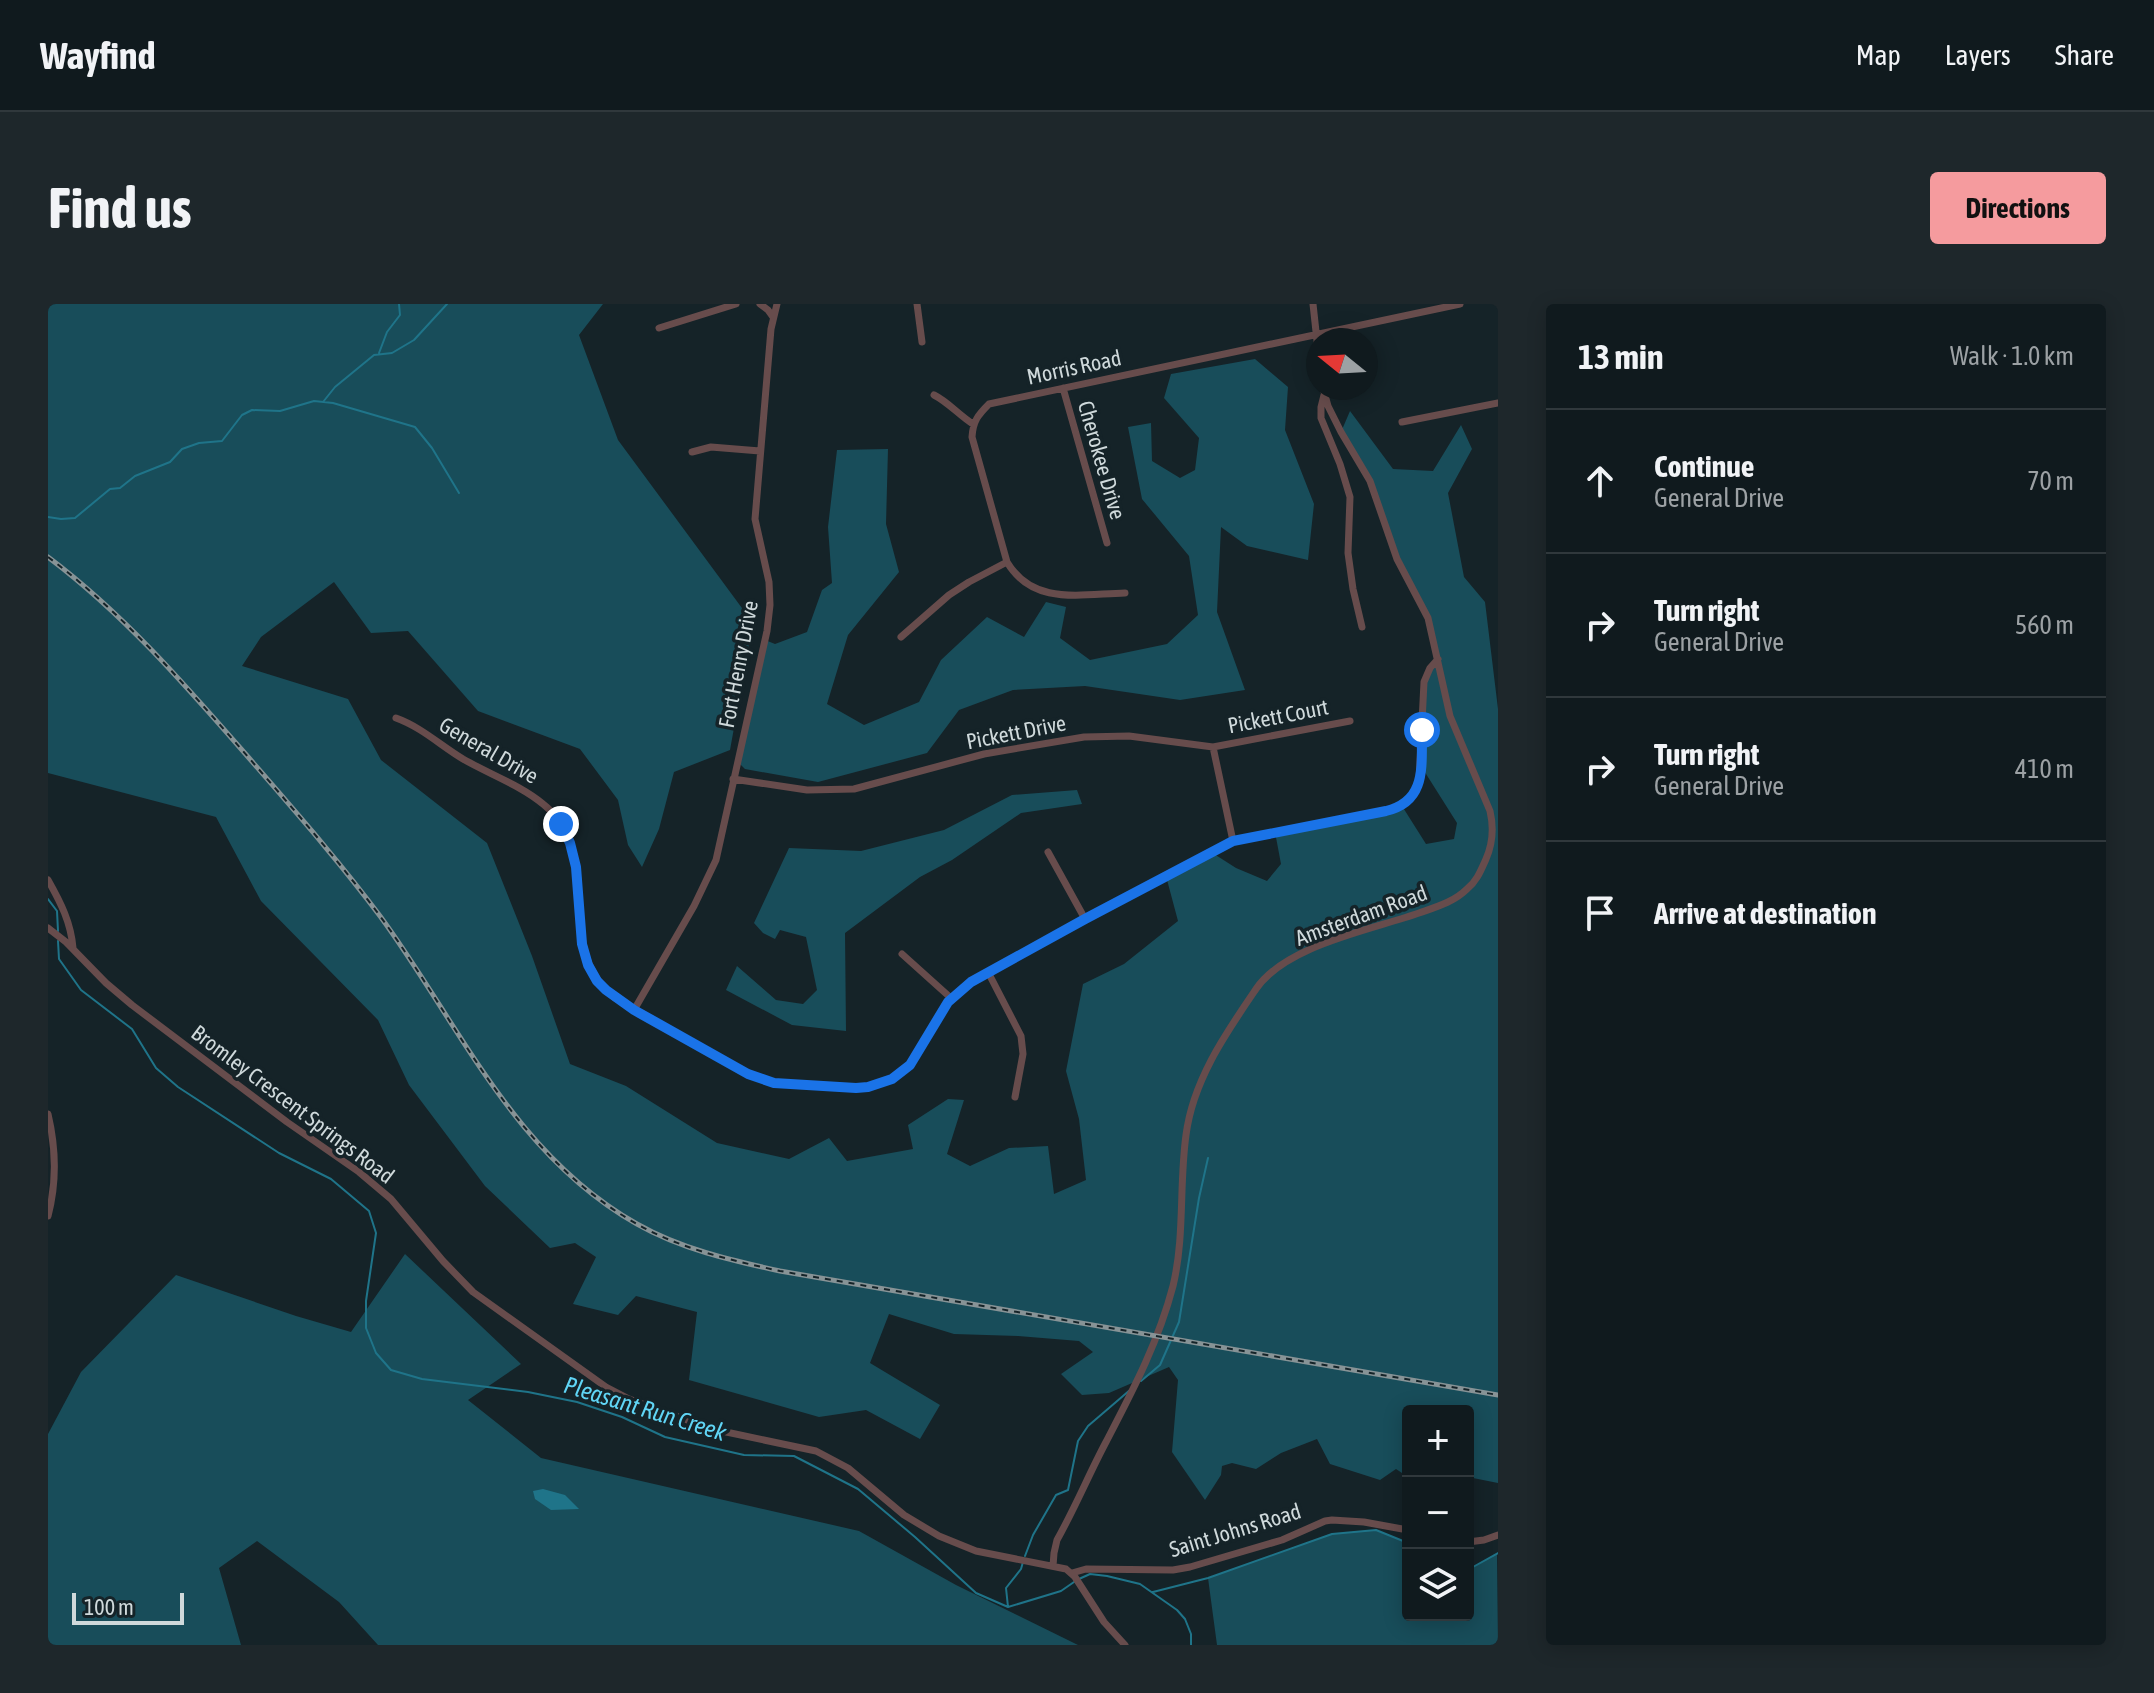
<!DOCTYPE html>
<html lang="en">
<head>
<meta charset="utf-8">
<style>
  body { margin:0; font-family:"Asap Condensed",sans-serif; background:#1e272b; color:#f1f3f6 }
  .controls { position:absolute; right:24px; bottom:24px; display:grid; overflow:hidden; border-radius:8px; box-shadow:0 4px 20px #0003 }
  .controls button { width:72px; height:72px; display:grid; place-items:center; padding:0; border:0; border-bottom:2px solid #30383c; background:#101a1e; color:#f1f3f6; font:40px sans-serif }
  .compass { position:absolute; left:1258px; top:24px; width:72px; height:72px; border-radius:50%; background:#101a1e; box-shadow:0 4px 20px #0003; rotate:288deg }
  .scale { position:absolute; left:24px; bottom:20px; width:112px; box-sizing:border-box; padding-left:8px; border:4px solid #cfd9db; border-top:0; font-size:22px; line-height:28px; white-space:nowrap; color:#cfd9db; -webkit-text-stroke:6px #152328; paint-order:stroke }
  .stop { position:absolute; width:24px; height:24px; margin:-18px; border:6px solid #1a73e8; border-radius:50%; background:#fff }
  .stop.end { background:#1a73e8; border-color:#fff; box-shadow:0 2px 8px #0008 }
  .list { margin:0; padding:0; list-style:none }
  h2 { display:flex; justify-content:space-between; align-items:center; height:104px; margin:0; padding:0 32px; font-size:34px }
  h2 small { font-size:26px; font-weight:400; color:#9ca1a4 }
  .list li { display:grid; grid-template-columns:52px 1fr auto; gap:24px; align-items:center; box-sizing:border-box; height:144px; padding:0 32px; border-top:2px solid #30383c }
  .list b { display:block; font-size:30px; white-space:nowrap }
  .list p { margin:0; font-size:26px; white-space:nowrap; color:#9ca1a4 }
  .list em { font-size:26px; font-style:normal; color:#9ca1a4 }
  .icon { flex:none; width:44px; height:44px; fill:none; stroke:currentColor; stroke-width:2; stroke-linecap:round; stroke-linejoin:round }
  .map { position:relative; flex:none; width:1450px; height:1341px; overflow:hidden; border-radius:8px }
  header { display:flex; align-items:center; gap:48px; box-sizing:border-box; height:112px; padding:0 40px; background:#101a1e; border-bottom:2px solid #30383c }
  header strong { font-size:38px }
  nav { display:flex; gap:44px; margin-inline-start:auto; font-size:28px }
  .intro { display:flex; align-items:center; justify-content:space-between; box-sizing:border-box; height:192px; padding:0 48px }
  h1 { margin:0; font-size:56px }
  .button { padding:20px 36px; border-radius:8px; background:#f59b9e; color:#111; font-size:28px; font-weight:700 }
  main { display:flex; gap:48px; padding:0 48px }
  aside { flex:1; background:#101a1e; border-radius:8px; box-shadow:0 4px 20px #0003 }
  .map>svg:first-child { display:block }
  .green { fill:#184d5a }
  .water { fill:#1f7489 }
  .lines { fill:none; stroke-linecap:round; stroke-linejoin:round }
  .stream { stroke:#1f7489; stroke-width:2 }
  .minor { stroke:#674c4c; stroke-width:7 }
  .rail-casing { stroke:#879396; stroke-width:5 }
  .rail { stroke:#152328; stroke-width:2; stroke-dasharray:6; stroke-linecap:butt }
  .route { stroke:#1a73e8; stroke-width:10 }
  .labels { text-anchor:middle; stroke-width:7; stroke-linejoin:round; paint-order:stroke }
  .street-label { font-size:22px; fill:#cfd9db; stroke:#152328 }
  .water-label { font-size:24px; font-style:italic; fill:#60d5f5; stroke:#152328 }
</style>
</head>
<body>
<header>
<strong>Wayfind</strong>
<nav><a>Map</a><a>Layers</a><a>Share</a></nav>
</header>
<div class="intro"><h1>Find us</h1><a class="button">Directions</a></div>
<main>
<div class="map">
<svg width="1450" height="1341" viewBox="0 0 1450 1341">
  <rect width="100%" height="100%" fill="#152328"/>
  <!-- green -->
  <path class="green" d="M 0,0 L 555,0 L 531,31 L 570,136 L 705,319 L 682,446 L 626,468 L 611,525 L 594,563 L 580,541 L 570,496 L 532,445 L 430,407 L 360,327 L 323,329 L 286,278 L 213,333 L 194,362 L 300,395 L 333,456 L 439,539 L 484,652 L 522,760 L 578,782 L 669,839 L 741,855 L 781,834 L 799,857 L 865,845 L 860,821 L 900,795 L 916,796 L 899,850 L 922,862 L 961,844 L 1000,842 L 1006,890 L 1038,876 L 1031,815 L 1018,767 L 1035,680 L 1076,660 L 1130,617 L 1118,572 L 1163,548 L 1188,564 L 1219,577 L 1233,560 L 1227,528 L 1354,502 L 1378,540 L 1406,535 L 1409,519 L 1373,462 L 1376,378 L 1390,355 L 1384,324 L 1359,275 L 1332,199 L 1293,128 L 1302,107 L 1345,165 L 1385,167 L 1413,121 L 1424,145 L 1400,189 L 1416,273 L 1437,298 L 1450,405 L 1450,1179 L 1420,1173 L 1420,1107 L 1360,1107 L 1360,1173 L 1348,1165 L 1332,1176 L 1282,1160 L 1269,1135 L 1233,1149 L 1208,1165 L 1184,1159 L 1174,1162 L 1173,1171 L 1157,1196 L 1124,1148 L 1130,1076 L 1121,1063 L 1061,1089 L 1034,1091 L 1013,1070 L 1045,1048 L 1031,1037 L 970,1032 L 906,1030 L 841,1010 L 822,1059 L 892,1101 L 872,1135 L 818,1106 L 771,1113 L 641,1076 L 649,1008 L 588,992 L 570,1011 L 525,1000 L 548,953 L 527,939 L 502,944 L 437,882 L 361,781 L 330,716 L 213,597 L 168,513 L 0,469 Z
    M 1207,55 L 1240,83 L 1237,126 L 1266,200 L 1260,256 L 1199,242 L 1173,223 L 1169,308 L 1197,386 L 1132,396 L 1037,382 L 965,386 L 911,406 L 879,449 L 770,478 L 697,465 L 689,457 L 717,336 L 727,340 L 759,328 L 774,286 L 784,279 L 780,223 L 789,146 L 840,145 L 838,220 L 851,268 L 800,331 L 779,400 L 816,421 L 871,398 L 893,356 L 939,313 L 976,333 L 998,298 L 1018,303 L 1012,334 L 1042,356 L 1119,340 L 1150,311 L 1141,252 L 1094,195 L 1080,123 L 1103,119 L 1104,157 L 1132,174 L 1147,166 L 1151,134 L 1116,94 L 1123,70 Z
    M 1029,486 L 1034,500 L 973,509 L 904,556 L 872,573 L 797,629 L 798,727 L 744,721 L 678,686 L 689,662 L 728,696 L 755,700 L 769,686 L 758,633 L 732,626 L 727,635 L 715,629 L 706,619 L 741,544 L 813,547 L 896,526 L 964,491 Z
    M 357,950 L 473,1060 L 420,1096 L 493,1154 L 811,1227 L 908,1281 L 1030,1341 L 330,1341 L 291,1298 L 209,1237 L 171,1264 L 193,1341 L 0,1341 L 0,1130 L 33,1068 L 128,971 L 248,1012 L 303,1028 Z
    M 1328,1226 L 1360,1239 L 1360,1311 L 1420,1311 L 1420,1262 L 1425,1263 L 1449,1250 L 1450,1341 L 1169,1341 L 1160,1274 L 1284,1230 Z"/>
  <!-- water -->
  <path class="water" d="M 495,1185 L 517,1191 L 531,1205 L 503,1206 L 487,1195 L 485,1187 Z"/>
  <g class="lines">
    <!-- stream -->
    <path class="stream" d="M 331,49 L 339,28 L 352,11 L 351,0
      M 275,98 L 287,83 L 326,51 L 344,49 L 366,36 L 399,0
      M 0,213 L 13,215 L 27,214 L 62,185 L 72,184 L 87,172 L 122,158 L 134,145 L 151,139 L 174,137 L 194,111 L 204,106 L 232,107 L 266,97 L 285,99 L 367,123 L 384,144 L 411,189
      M 0,595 L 9,607 L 10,627
      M 10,637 L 11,655 L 33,686 L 84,725 L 108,764 L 130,783 L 231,849 L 283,875 L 321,907 L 328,929 L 318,997 L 318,1024 L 328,1049 L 343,1066 L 374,1075 L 480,1088 L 529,1098 L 574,1113 L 617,1133 L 696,1151 L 746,1152 L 810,1185 L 867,1233 L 928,1289 L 960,1303 L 1013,1287 L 1026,1278
      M 1093,1077 L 1112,1061 L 1131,1018 L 1151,894 L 1160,854
      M 977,1252 L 985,1231 L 1008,1191 L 1020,1186 L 1030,1137 L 1040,1122 L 1082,1086
      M 1420,1262 L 1425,1263 L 1450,1249
      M 1031,1275 L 1042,1270 L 1059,1272 L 1092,1280 L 1129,1306 L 1137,1315 L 1143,1330 L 1143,1341
      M 1105,1288 L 1160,1274 L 1284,1230 L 1328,1226 L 1360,1239
      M 960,1303 L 958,1284 L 973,1265 L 975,1258"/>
    <!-- minor -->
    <path class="minor" d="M 712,0 L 720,6 L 725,13
      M 869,0 L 874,38
      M 1265,0 L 1270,46
      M 611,24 L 688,0
      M 1015,84 L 1059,239
      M 886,91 C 900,98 911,111 925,120
      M 1276,91 L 1273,103 L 1273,114 L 1292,160 L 1302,193 L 1300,249 L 1305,285 L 1314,323
      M 1354,118 L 1450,99
      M 644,148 L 663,143 L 712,147
      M 1077,289 C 1033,290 985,302 959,258 L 924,133 C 925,117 930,111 941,100 L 1412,0
      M 853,333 L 901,291 L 921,278 L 959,258
      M 348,414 C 373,423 392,441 415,455 C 441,470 472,481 495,500 C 508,510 518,525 523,540 C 541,595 516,652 567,694 L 700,770 L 726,779 L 808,784 L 820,783 L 844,775 L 862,761 L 900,698 L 923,678 L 1037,615 L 1185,537 L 1338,507 C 1356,503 1366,495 1371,478 L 1376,378 L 1382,364 L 1390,355
      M 1165,443 L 1185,537
      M 685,475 L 759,486 L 806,485 L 936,450 L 1036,433 L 1081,432 L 1165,443 L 1302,417
      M 1000,548 L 1037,615
      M 0,576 C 13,599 23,619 25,644
      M 0,624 L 18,638 L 58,679 L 84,701 L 239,818 L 311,868 L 343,895 L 395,957 L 425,988 L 558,1083 L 581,1095 L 664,1125 L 768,1147 L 800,1164 L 856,1211 L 891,1232 L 928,1247 L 1018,1265 L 1027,1273 L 1056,1318 L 1077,1341
      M 854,650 L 904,695
      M 940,668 L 973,732 L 975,750 L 967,793
      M 586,706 L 646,602 L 668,556 L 719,327 L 722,301 L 721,278 L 707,215 L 723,25 L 729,0
      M 0,810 C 8,844 9,878 0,912
      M 1420,1238 L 1436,1236 L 1450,1231
      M 1005,1262 L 1006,1249 L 1009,1236 C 1027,1204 1041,1170 1058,1138 C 1085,1086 1110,1039 1125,982 C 1137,932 1131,881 1138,831 C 1145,776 1178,729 1208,685 C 1238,641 1323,626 1371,609 C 1388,603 1406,598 1419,585 C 1429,577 1433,566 1438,555 C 1445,539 1446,524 1442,507 L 1402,412 L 1380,314 L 1349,255 L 1322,177 L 1293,128 L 1280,102 L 1275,84
      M 1024,1269 L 1038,1265 L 1125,1266 L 1142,1263 L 1234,1236 L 1277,1217 L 1284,1216 L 1316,1218 L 1360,1226"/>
    <!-- rail casing -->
    <g class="rail-casing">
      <path id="rail" d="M 0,253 C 76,310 139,383 201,454 C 246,506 291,557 332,612 C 412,721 465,850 589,920 C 633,945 682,956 732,967 L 1450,1091"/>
    </g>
    <!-- rail -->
    <use href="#rail" class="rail"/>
  </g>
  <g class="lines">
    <!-- route -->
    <path class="route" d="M 513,520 L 522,539 L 528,563 L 534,640 L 540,661 L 549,677 L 558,686 L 586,706 L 700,770 L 726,779 L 808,784 L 820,783 L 844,775 L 862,761 L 900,698 L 923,678 L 1037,615 L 1185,537 L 1338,507 C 1380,497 1373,460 1374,426"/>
  </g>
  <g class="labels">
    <!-- street labels -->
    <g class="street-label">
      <text transform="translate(1026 63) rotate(-12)" y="8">Morris Road</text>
      <text transform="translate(1054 156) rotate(74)" y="8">Cherokee Drive</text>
      <text transform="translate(690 360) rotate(-79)" y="8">Fort Henry Drive</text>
      <text transform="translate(1230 412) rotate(-11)" y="8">Pickett Court</text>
      <text transform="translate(968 428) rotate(-11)" y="8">Pickett Drive</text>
      <text transform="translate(441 446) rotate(30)" y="8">General Drive</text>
      <text transform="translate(1313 611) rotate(-20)" y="8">Amsterdam Road</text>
      <text transform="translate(245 800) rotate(37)" y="8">Bromley Crescent Springs Road</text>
      <text transform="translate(1187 1226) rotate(-17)" y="8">Saint Johns Road</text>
    </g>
    <!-- water labels -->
    <g class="water-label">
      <text transform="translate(597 1105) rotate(17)" y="8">Pleasant Run Creek</text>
    </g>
  </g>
</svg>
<div class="controls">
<button>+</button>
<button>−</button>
<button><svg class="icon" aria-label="layers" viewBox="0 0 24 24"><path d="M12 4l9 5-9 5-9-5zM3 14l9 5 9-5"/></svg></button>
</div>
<svg class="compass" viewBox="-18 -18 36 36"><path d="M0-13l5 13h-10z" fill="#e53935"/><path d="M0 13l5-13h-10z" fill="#9ca1a4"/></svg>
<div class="scale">100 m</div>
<div class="stop" style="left:1374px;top:426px"></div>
<div class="stop end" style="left:513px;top:520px"></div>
</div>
<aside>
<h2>13 min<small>Walk · 1.0 km</small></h2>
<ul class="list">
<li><svg class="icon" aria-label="ahead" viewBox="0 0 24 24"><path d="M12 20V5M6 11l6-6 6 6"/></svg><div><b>Continue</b><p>General Drive</p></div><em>70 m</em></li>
<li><svg class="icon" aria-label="right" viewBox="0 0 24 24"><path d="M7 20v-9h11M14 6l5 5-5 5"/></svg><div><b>Turn right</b><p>General Drive</p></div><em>560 m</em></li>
<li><svg class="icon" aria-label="right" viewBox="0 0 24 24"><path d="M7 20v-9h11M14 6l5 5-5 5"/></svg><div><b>Turn right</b><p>General Drive</p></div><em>410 m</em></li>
<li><svg class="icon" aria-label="arrive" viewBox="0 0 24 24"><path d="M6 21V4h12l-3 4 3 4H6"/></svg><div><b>Arrive at destination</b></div></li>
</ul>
</aside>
</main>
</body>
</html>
